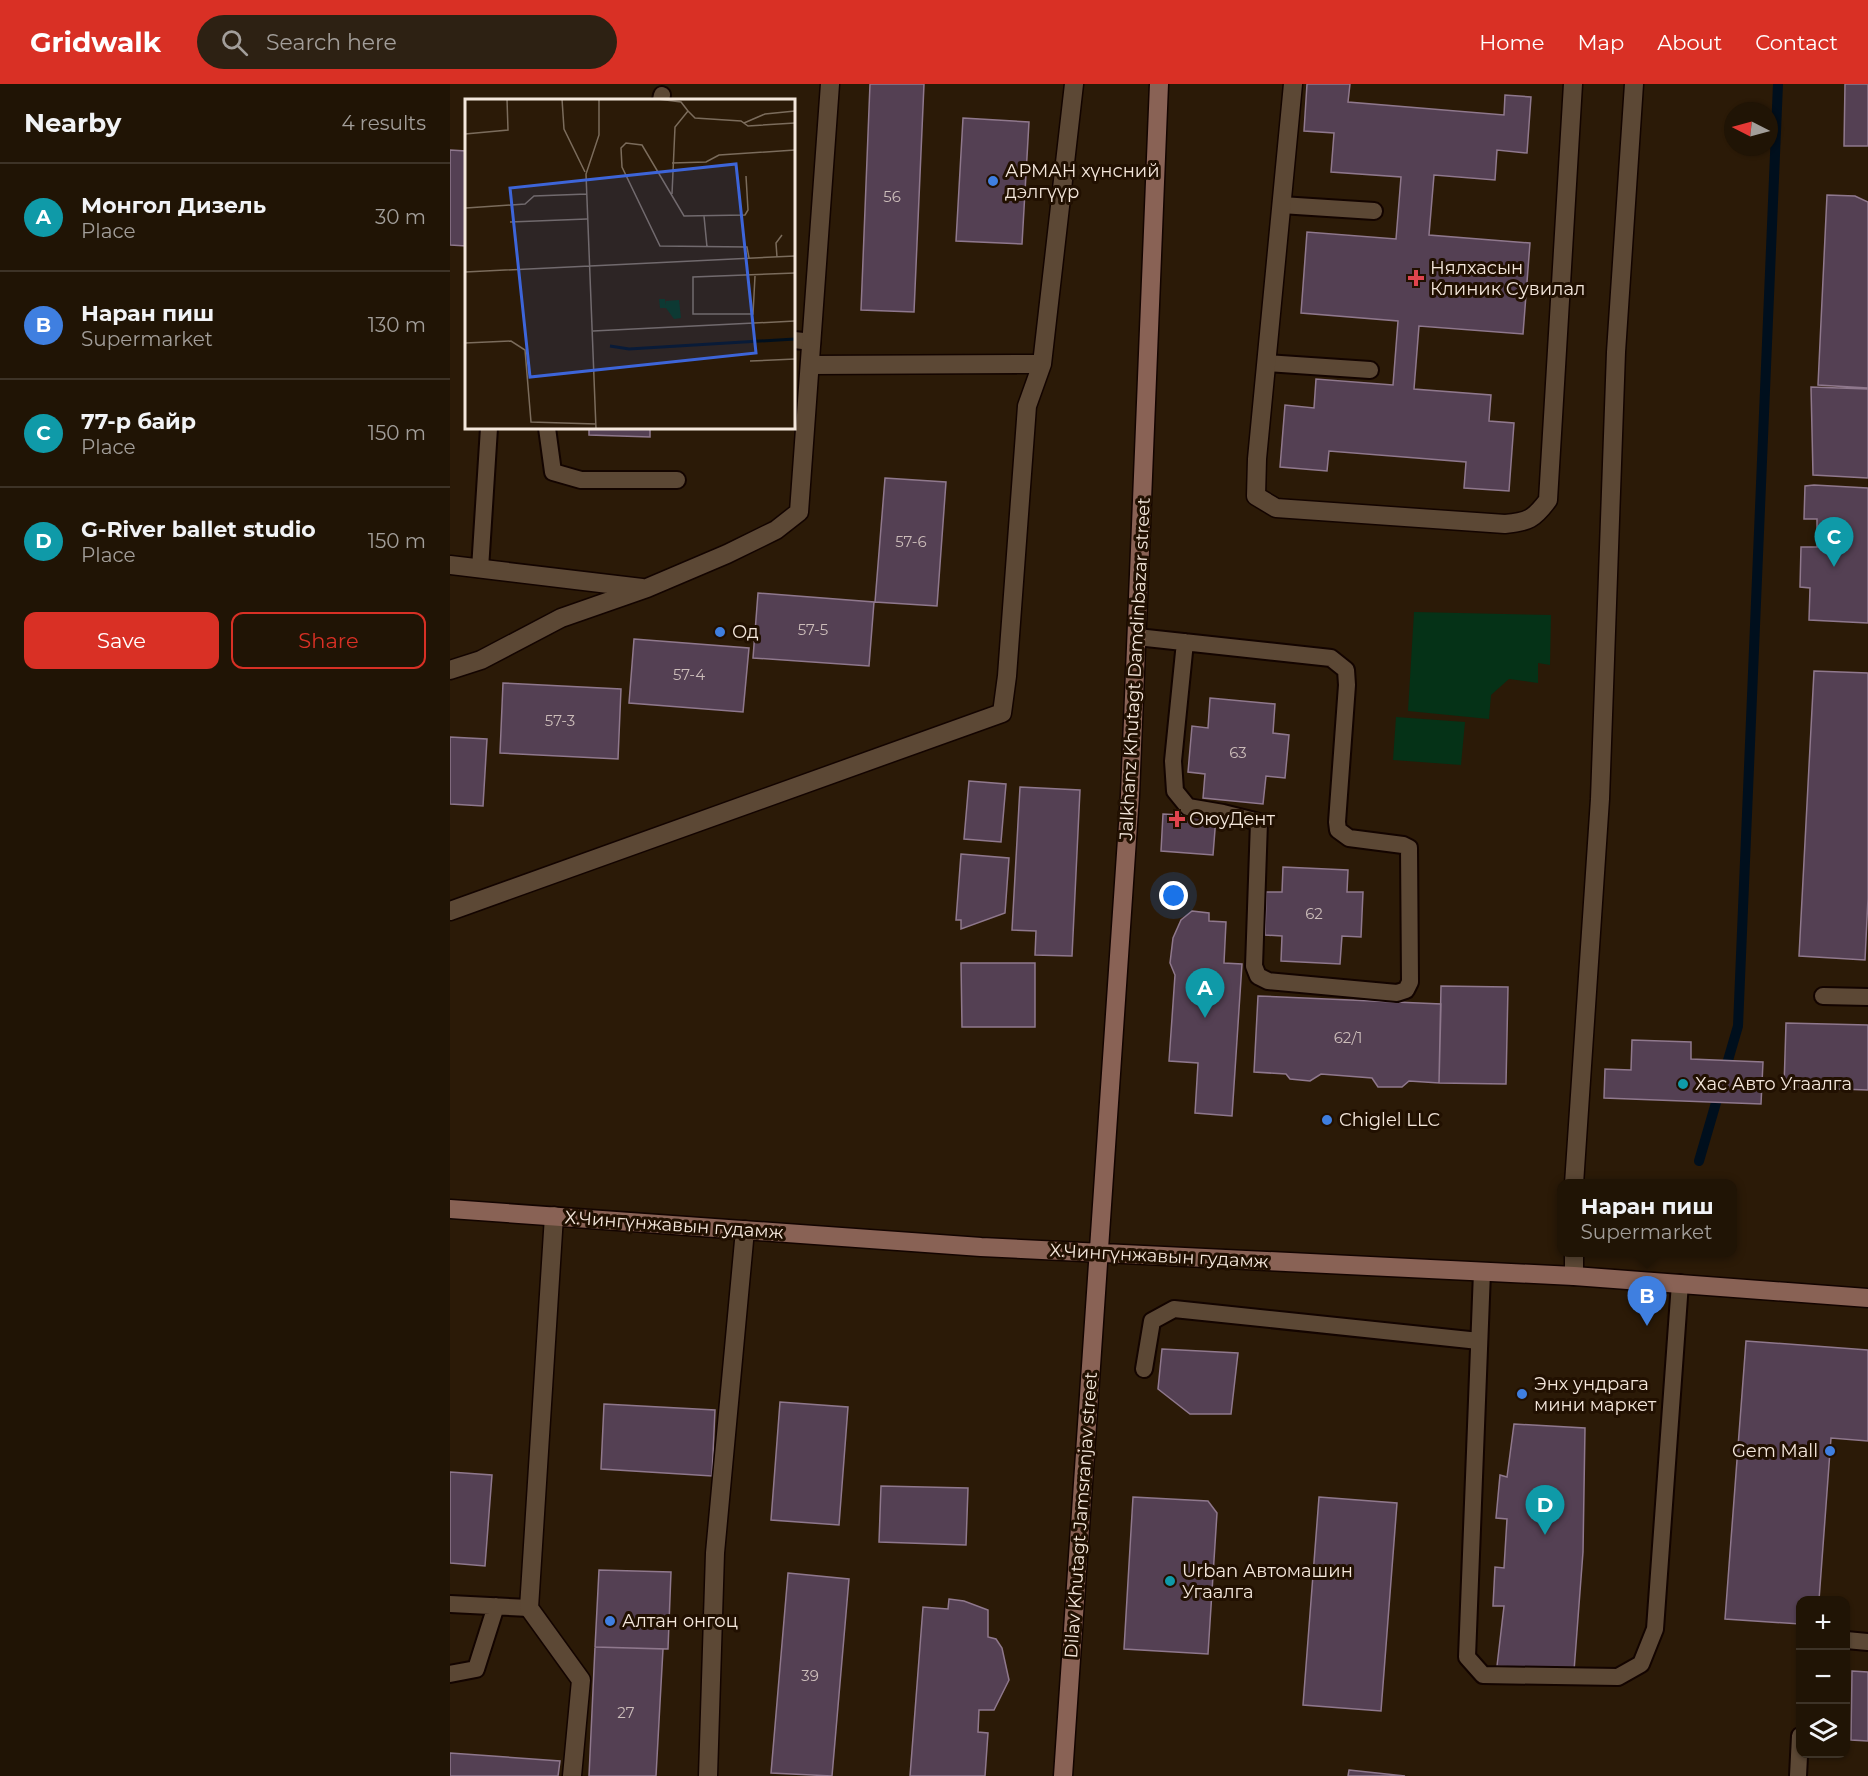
<!DOCTYPE html>
<html lang="en">
<head>
<meta charset="utf-8">
<style>
  body { margin:0; font-family:Montserrat,sans-serif; background:#2d2113; color:#f1f3f6 }
  .controls { position:absolute; right:18px; bottom:18px; display:grid; overflow:hidden; border-radius:12px; box-shadow:0 2px 4px #0004 }
  .controls button { width:54px; height:54px; display:grid; place-items:center; padding:0; border:0; border-bottom:2px solid #3d3327; background:#201405; color:#f1f3f6; font:30px sans-serif }
  .compass { position:absolute; left:1274px; top:18px; width:54px; height:54px; border-radius:50%; background:#201405; box-shadow:0 2px 4px #0004; rotate:276deg }
  .you { position:absolute; left:724px; top:812px; width:21px; height:21px; margin:-15px; border:4px solid #fff; border-radius:50%; background:#1a73e8; box-shadow:0 0 0 9px #1a73e833 }
  .badge { display:grid; place-items:center; width:39px; height:39px; border-radius:50%; background:#d93025; color:#fff; font-size:20px; font-weight:700 }
  .pin { position:absolute; translate:-50% -50px; filter:drop-shadow(0 2px 3px #0008) }
  .pin::after { content:''; position:absolute; top:32px; width:21px; height:18px; background:inherit; clip-path:polygon(0 0,100% 0,50% 100%) }
  .popup { position:absolute; left:1107px; top:1095px; width:180px; height:78px; box-sizing:border-box; display:grid; place-content:center; border-radius:12px; background:#201405; filter:drop-shadow(0 2px 4px #0005); font-size:20px; white-space:nowrap; color:#a29e9a }
  .popup b { font-size:22px; color:#f1f3f6 }
  .popup::after { content:''; position:absolute; left:50%; top:100%; margin-left:-12px; border:12px solid transparent; border-top-color:#201405 }
  .list { margin:0; padding:0; list-style:none }
  h2 { display:flex; justify-content:space-between; align-items:center; height:78px; margin:0; padding:0 24px; font-size:26px }
  h2 small { font-size:20px; font-weight:400; color:#a29e9a }
  .list li { display:grid; grid-template-columns:39px 1fr auto; gap:18px; align-items:center; box-sizing:border-box; height:108px; padding:0 24px; border-top:2px solid #3d3327 }
  .list b { display:block; font-size:22px; white-space:nowrap }
  .list p { margin:0; font-size:20px; white-space:nowrap; color:#a29e9a }
  .list em { font-size:20px; font-style:normal; color:#a29e9a }
  .actions { display:flex; gap:12px; padding:18px 24px }
  .actions a { flex:1; padding:14px 0; border:2px solid #d93025; border-radius:12px; text-align:center; font-size:21px; color:#d93025 }
  .actions .main { background:#d93025; color:#fff }
  .icon { flex:none; width:33px; height:33px; fill:none; stroke:currentColor; stroke-width:2; stroke-linecap:round; stroke-linejoin:round }
  .map { position:relative; flex:none; width:1418px; height:1692px; overflow:hidden }
  header { display:flex; align-items:center; gap:36px; box-sizing:border-box; height:84px; padding:0 30px; background:#d93025; color:#fff }
  header strong { font-size:28px }
  nav { display:flex; gap:33px; margin-inline-start:auto; font-size:21px }
  .search { width:420px; height:54px; background:#2d2113; display:flex; align-items:center; gap:15px; box-sizing:border-box; padding:0 21px; border-radius:33px; color:#a29e9a; font-size:22px }
  main { display:flex }
  aside { flex:1; background:#201405 }
  .map>svg:first-child { display:block }
  .green { fill:#053217 }
  .lines { fill:none; stroke-linecap:round; stroke-linejoin:round }
  .stream { stroke:#000f1d; stroke-width:10 }
  .building { fill:#544053; stroke:#8f788d; stroke-width:1.5 }
  .lane-casing { stroke:#130400; stroke-width:20 }
  .street-casing { stroke:#130400; stroke-width:21 }
  .secondary-casing { stroke:#130400; stroke-width:21 }
  .lane { stroke:#5c4835; stroke-width:16 }
  .street { stroke:#5c4835; stroke-width:18 }
  .secondary { stroke:#896255; stroke-width:18 }
  .shop-dot { fill:#3f7fe0; stroke:#211001; stroke-width:2 }
  .health-dot { fill:#e0444e; stroke:#211001; stroke-width:2 }
  .culture-dot { fill:#0f9aa8; stroke:#211001; stroke-width:2 }
  .labels { text-anchor:middle; stroke-width:6; stroke-linejoin:round; paint-order:stroke }
  .number-label { font-size:15px; fill:#ccbdba }
  .poi-label { font-size:18px; fill:#f4e7dc; stroke:#211001; text-anchor:start }
  .street-label { font-size:18px; fill:#f4e7dc; stroke:#211001 }
  .inset-river { fill:none; stroke:#000f1d; stroke-width:3 }
  .inset-road { fill:none; stroke:#7b6c5c; stroke-width:1.5 }
  .view { fill:#3d65d9; fill-opacity:0.15; stroke:#3d65d9; stroke-width:3 }
  .inset-edge { fill:none; stroke:#f4e7dc; stroke-width:3 }
</style>
</head>
<body>
<header>
<strong>Gridwalk</strong>
<div class="search"><svg class="icon" aria-label="search" viewBox="0 0 24 24"><circle cx="10" cy="10" r="6"/><path d="M15 15l6 6"/></svg>Search here</div>
<nav><a>Home</a><a>Map</a><a>About</a><a>Contact</a></nav>
</header>
<main>
<aside>
<h2>Nearby<small>4 results</small></h2>
<ul class="list">
<li><span class="badge" style="background:#0f9aa8">A</span><div><b>Монгол Дизель</b><p>Place</p></div><em>30 m</em></li>
<li><span class="badge" style="background:#3f7fe0">B</span><div><b>Наран пиш</b><p>Supermarket</p></div><em>130 m</em></li>
<li><span class="badge" style="background:#0f9aa8">C</span><div><b>77-р байр</b><p>Place</p></div><em>150 m</em></li>
<li><span class="badge" style="background:#0f9aa8">D</span><div><b>G-River ballet studio</b><p>Place</p></div><em>150 m</em></li>
</ul>
<div class="actions"><a class="main">Save</a><a>Share</a></div>
</aside>
<div class="map">
<svg width="1418" height="1692" viewBox="0 0 1418 1692">
  <rect width="100%" height="100%" fill="#2b1a07"/>
  <!-- green -->
  <path class="green" d="M 964,528 L 1101,531 L 1100,581 L 1088,579 L 1088,599 L 1059,595 L 1041,611 L 1039,635 L 958,627 Z
    M 946,633 L 1015,638 L 1011,681 L 943,676 Z"/>
  <g class="lines">
    <!-- stream -->
    <path class="stream" d="M 1274,990 L 1288,942 L 1328,0
      M 1249,1077 L 1270,1005"/>
  </g>
  <!-- building -->
  <path class="building" d="M 420,0 L 474,0 L 464,228 L 411,226 Z
    M 857,0 L 900,0 L 898,18 L 1054,31 L 1055,11 L 1081,13 L 1077,69 L 1047,66 L 1045,96 L 984,91 L 979,151 L 1080,159 L 1073,250 L 969,242 L 964,305 L 1041,311 L 1039,337 L 1064,339 L 1059,407 L 1014,404 L 1016,378 L 879,367 L 877,387 L 830,383 L 835,321 L 864,324 L 866,295 L 943,301 L 948,237 L 851,229 L 857,148 L 946,155 L 951,93 L 881,88 L 884,49 L 854,47 Z
    M 1395,0 L 1418,0 L 1418,62 L 1394,62 Z
    M 513,34 L 579,38 L 572,160 L 506,157 Z
    M 0,66 L 16,67 L 16,162 L 0,161 Z
    M 1377,111 L 1405,112 L 1418,118 L 1418,304 L 1368,301 Z
    M 1361,303 L 1418,305 L 1418,394 L 1363,391 Z
    M 139,344 L 200,344 L 200,353 L 139,351 Z
    M 435,394 L 496,398 L 487,522 L 425,518 Z
    M 1364,401 L 1418,404 L 1418,539 L 1359,536 L 1360,504 L 1350,503 L 1351,463 L 1367,463 L 1367,435 L 1354,435 L 1355,402 Z
    M 308,509 L 424,518 L 419,582 L 303,574 Z
    M 184,555 L 299,564 L 293,628 L 179,619 Z
    M 1364,587 L 1418,589 L 1418,814 L 1415,876 L 1349,872 Z
    M 53,599 L 171,605 L 168,675 L 50,669 Z
    M 760,614 L 825,620 L 823,649 L 839,651 L 835,694 L 816,692 L 813,720 L 753,714 L 755,690 L 738,688 L 742,642 L 758,644 Z
    M 0,653 L 37,655 L 33,722 L 0,720 Z
    M 519,697 L 556,700 L 551,758 L 514,755 Z
    M 570,703 L 630,706 L 622,872 L 585,871 L 586,847 L 562,846 Z
    M 713,730 L 766,733 L 763,771 L 711,767 Z
    M 511,770 L 559,774 L 555,829 L 511,845 L 511,836 L 506,836 Z
    M 833,783 L 898,786 L 897,808 L 913,808 L 911,853 L 892,852 L 890,880 L 831,877 L 832,852 L 815,851 L 816,808 L 832,808 Z
    M 742,827 L 759,829 L 759,837 L 776,838 L 774,879 L 792,880 L 782,1032 L 745,1029 L 748,979 L 719,977 L 725,891 L 720,879 L 723,854 L 731,836 Z
    M 511,879 L 585,879 L 585,943 L 512,943 Z
    M 991,902 L 1058,903 L 1056,1000 L 989,999 Z
    M 808,912 L 991,920 L 989,999 L 959,997 L 952,1003 L 928,1003 L 922,994 L 871,990 L 860,997 L 840,995 L 836,990 L 804,988 Z
    M 1336,939 L 1418,941 L 1418,1006 L 1334,1003 Z
    M 1182,956 L 1241,958 L 1241,975 L 1313,978 L 1311,1020 L 1154,1014 L 1155,985 L 1181,986 Z
    M 1296,1257 L 1418,1266 L 1418,1357 L 1381,1354 L 1369,1516 L 1350,1516 L 1350,1540 L 1275,1535 Z
    M 712,1265 L 788,1269 L 781,1330 L 740,1330 L 708,1305 Z
    M 330,1318 L 398,1323 L 389,1441 L 321,1436 Z
    M 154,1320 L 265,1326 L 262,1392 L 151,1385 Z
    M 1064,1340 L 1135,1344 L 1133,1468 L 1124,1587 L 1047,1582 L 1054,1522 L 1043,1522 L 1045,1483 L 1054,1484 L 1057,1435 L 1046,1434 L 1050,1391 L 1057,1393 Z
    M 0,1388 L 42,1391 L 35,1482 L 0,1479 Z
    M 431,1402 L 518,1404 L 516,1461 L 429,1458 Z
    M 683,1413 L 758,1417 L 767,1429 L 758,1570 L 674,1565 Z
    M 869,1413 L 947,1419 L 931,1627 L 853,1621 Z
    M 149,1486 L 221,1488 L 218,1565 L 145,1563 Z
    M 338,1489 L 399,1495 L 382,1692 L 321,1689 Z
    M 499,1515 L 514,1517 L 538,1526 L 538,1553 L 546,1555 L 552,1564 L 559,1596 L 544,1626 L 529,1626 L 528,1648 L 538,1649 L 535,1692 L 460,1692 L 473,1523 L 498,1525 Z
    M 145,1563 L 213,1565 L 206,1692 L 139,1692 Z
    M 1402,1587 L 1418,1588 L 1418,1657 L 1401,1656 Z
    M 0,1669 L 110,1677 L 108,1692 L 0,1692 Z
    M 899,1686 L 955,1692 L 898,1692 Z"/>
  <g class="lines">
    <!-- lane casing -->
    <g class="lane-casing">
      <path id="lane" d="M 211,16 L 212,11
        M 831,121 L 924,127
        M 344,256 L 362,258
        M 816,279 L 920,286
        M 97,344 L 103,388 L 131,396 L 227,396
        M 30,485 L 39,344
        M 687,553 L 881,574 L 896,586 L 897,601 L 887,738 L 888,746 L 899,754 L 953,761 L 959,764 L 960,898 L 956,906 L 947,909 L 818,897 L 808,892 L 804,882 L 809,738 L 773,729 L 738,723 L 725,707 L 723,677 L 735,558
        M 1373,912 L 1418,913
        M 1032,1188 L 1017,1573 L 1033,1591 L 1168,1593 L 1191,1580 L 1205,1545 L 1230,1199
        M 694,1285 L 702,1237 L 724,1225 L 1029,1257
        M 0,1520 L 79,1524
        M 1396,1556 L 1418,1558
        M 0,1590 L 26,1585 L 46,1522
        M 1348,1692 L 1350,1652"/>
    </g>
    <!-- street casing -->
    <g class="street-casing">
      <path id="street" d="M 843,0 L 807,375 L 806,412 L 826,424 L 1055,440 C 1078,438 1084,435 1098,416 L 1123,0
        M 361,281 L 592,280
        M 0,481 L 192,504
        M 0,586 L 31,576 L 111,534 L 197,504 L 277,470 L 326,446 L 349,428 L 380,0
        M 0,827 L 552,629 L 557,592 L 577,322 L 592,280 L 624,0
        M 1124,1100 L 1150,715 L 1166,268 L 1184,0
        M 104,1132 L 79,1524 L 131,1596 L 122,1692
        M 1124,1192 L 1124,1168
        M 258,1692 L 265,1469 L 295,1146"/>
    </g>
    <!-- secondary casing -->
    <g class="secondary-casing">
      <path id="secondary" d="M 0,1125 L 531,1163 L 1124,1192 L 1418,1214
        M 613,1692 L 680,711 L 709,0"/>
    </g>
    <!-- lane -->
    <use href="#lane" class="lane"/>
    <!-- street -->
    <use href="#street" class="street"/>
    <!-- secondary -->
    <use href="#secondary" class="secondary"/>
  </g>
  <!-- markers -->
  <g class="shop-dot">
    <circle cx="543" cy="97" r="6"/>
    <circle cx="270" cy="548" r="6"/>
    <circle cx="877" cy="1036" r="6"/>
    <circle cx="1072" cy="1310" r="6"/>
    <circle cx="1380" cy="1367" r="6"/>
    <circle cx="160" cy="1537" r="6"/>
  </g>
  <g class="health-dot">
    <path d="M963 185h6v6h6v6h-6v6h-6v-6h-6v-6h6z"/>
    <path d="M724 726h6v6h6v6h-6v6h-6v-6h-6v-6h6z"/>
  </g>
  <g class="culture-dot">
    <circle cx="1233" cy="1000" r="6"/>
    <circle cx="720" cy="1497" r="6"/>
  </g>
  <g class="labels">
    <!-- number labels -->
    <g class="number-label">
      <text x="442" y="118">56</text>
      <text x="461" y="463">57-6</text>
      <text x="363" y="551">57-5</text>
      <text x="239" y="596">57-4</text>
      <text x="110" y="642">57-3</text>
      <text x="788" y="674">63</text>
      <text x="864" y="835">62</text>
      <text x="898" y="959">62/1</text>
      <text x="360" y="1597">39</text>
      <text x="176" y="1634">27</text>
    </g>
    <!-- poi labels -->
    <g class="poi-label">
      <text x="555" y="93">АРМАН хүнсний<tspan x="555" dy="21">дэлгүүр</tspan></text>
      <text x="980" y="190">Нялхасын<tspan x="980" dy="21">Клиник Сувилал</tspan></text>
      <text x="282" y="554">Од</text>
      <text x="739" y="741">ОюуДент</text>
      <text x="1245" y="1006">Хас Авто Угаалга</text>
      <text x="889" y="1042">Chiglel LLC</text>
      <text x="1084" y="1306">Энх ундрага<tspan x="1084" dy="21">мини маркет</tspan></text>
      <text x="1368" y="1373" text-anchor="end">Gem Mall</text>
      <text x="732" y="1493">Urban Автомашин<tspan x="732" dy="21">Угаалга</tspan></text>
      <text x="172" y="1543">Алтан онгоц</text>
    </g>
    <!-- street labels -->
    <g class="street-label">
      <text transform="translate(685 585) rotate(-87)" y="6">Jalkhanz Khutagt Damdinbazar street</text>
      <text transform="translate(224 1141) rotate(4)" y="6">Х.Чингүнжавын гудамж</text>
      <text transform="translate(709 1172) rotate(3)" y="6">Х.Чингүнжавын гудамж</text>
      <text transform="translate(631 1431) rotate(-86)" y="6">Dilav Khutagt Jamsranjav street</text>
    </g>
  </g>
  <!-- overview -->
  <g transform="translate(15 15)">
    <rect width="330" height="330" fill="#2b1a07"/>
    <path d="M 194,200 L 200,200 L 201,206 L 201,202 L 214,201 L 216,219 L 209,220 L 201,209 L 195,209 Z" fill="#053217"/>
    <path class="inset-river" d="M 145,247 L 164,250 L 330,240"/>
    <path class="inset-road" d="M 97,0 L 99,30 L 120,73M 193,0 L 216,3 L 223,12 L 210,28 L 207,95M 223,12 L 230,19 L 276,22 L 283,27 L 330,24M 279,24 L 300,15 L 330,12M 0,35 L 43,31 L 42,0M 207,64 L 241,63 L 254,56 L 330,51M 281,77 L 283,111 L 280,116 L 219,117 L 177,46 L 161,44 L 156,49 L 157,68 L 195,147 L 282,148 L 284,159M 0,105 L 0,162M 1,109 L 60,105 L 69,97 L 122,95M 239,117 L 242,148M 45,123 L 122,120M 312,158 L 311,144 L 317,136M 0,173 L 330,157M 290,177 L 288,215 L 228,215 L 228,178 L 330,174M 128,232 L 330,222M 0,244 L 46,242 L 60,251 L 66,323 L 131,325M 285,262 L 330,260M 131,330 L 121,75 L 134,36 L 134,0"/>
    <path class="view" d="M 271,65 L 291,254 L 65,278 L 45,89 Z"/>
    <rect width="330" height="330" class="inset-edge"/>
  </g>
</svg>
<div class="controls">
<button>+</button>
<button>−</button>
<button><svg class="icon" aria-label="layers" viewBox="0 0 24 24"><path d="M12 4l9 5-9 5-9-5zM3 14l9 5 9-5"/></svg></button>
</div>
<svg class="compass" viewBox="-18 -18 36 36"><path d="M0-13l5 13h-10z" fill="#e53935"/><path d="M0 13l5-13h-10z" fill="#a29e9a"/></svg>
<div class="you"></div>
<div class="pin badge" style="left:755px;top:934px;background:#0f9aa8">A</div>
<div class="pin badge" style="left:1197px;top:1242px;background:#3f7fe0">B</div>
<div class="popup"><b>Наран пиш</b>Supermarket</div>
<div class="pin badge" style="left:1384px;top:483px;background:#0f9aa8">C</div>
<div class="pin badge" style="left:1095px;top:1451px;background:#0f9aa8">D</div>
</div>
</main>
</body>
</html>
